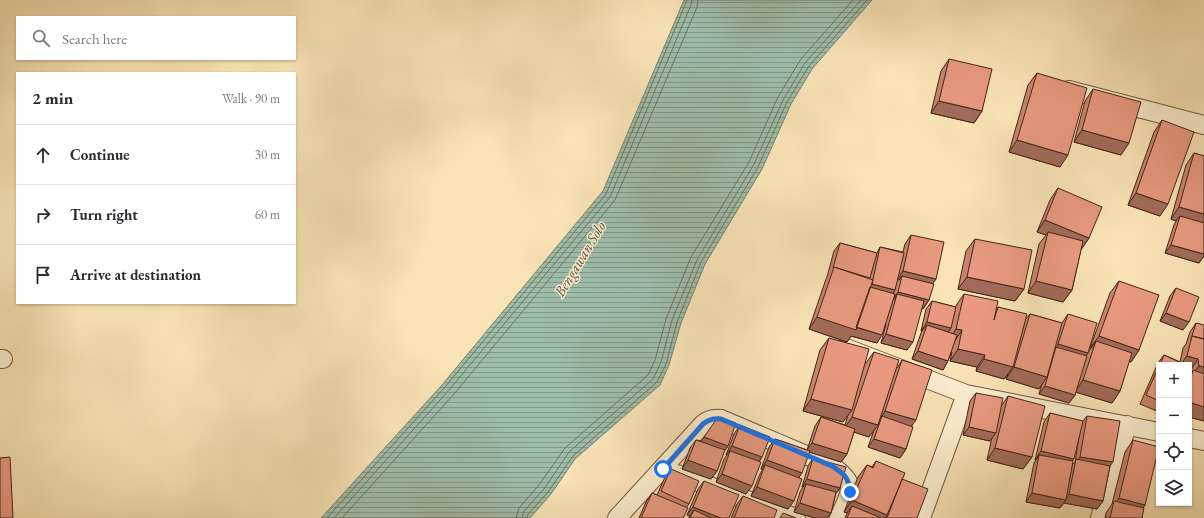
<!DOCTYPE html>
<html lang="en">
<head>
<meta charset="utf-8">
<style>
  body { margin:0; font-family:"EB Garamond",serif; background:#f7f7f7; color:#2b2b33 }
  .controls { position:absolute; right:12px; bottom:12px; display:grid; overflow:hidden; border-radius:0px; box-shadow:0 1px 3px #0004 }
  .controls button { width:36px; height:36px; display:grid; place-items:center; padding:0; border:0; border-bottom:1px solid #e1e1e2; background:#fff; color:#2b2b33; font:20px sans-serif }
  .stop { position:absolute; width:12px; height:12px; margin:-9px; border:3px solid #1a73e8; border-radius:50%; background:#fff }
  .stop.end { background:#1a73e8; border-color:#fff; box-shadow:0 1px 4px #0008 }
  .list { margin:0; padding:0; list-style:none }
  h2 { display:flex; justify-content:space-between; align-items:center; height:52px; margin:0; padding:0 16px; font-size:17px }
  h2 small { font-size:13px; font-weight:400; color:#7c7c81 }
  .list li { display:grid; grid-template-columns:26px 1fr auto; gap:12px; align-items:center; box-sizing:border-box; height:60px; padding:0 16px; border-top:1px solid #e1e1e2 }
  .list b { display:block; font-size:15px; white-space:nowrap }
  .list em { font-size:13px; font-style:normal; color:#7c7c81 }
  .icon { flex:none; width:22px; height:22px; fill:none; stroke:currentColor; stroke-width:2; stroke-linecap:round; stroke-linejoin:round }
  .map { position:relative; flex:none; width:1204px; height:518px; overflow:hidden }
  .search { position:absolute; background:#fff; box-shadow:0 1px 3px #0004; left:16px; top:16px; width:280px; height:44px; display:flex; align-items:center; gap:10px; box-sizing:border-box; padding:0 14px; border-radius:0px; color:#7c7c81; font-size:15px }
  .panel { position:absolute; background:#fff; box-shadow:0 1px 3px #0004; left:16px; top:72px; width:280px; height:232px; border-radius:0px }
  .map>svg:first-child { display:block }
  .water { fill:url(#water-rules); stroke:#798170 }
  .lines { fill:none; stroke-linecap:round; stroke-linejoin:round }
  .shore { stroke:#707262; stroke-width:1 }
  .minor-casing { stroke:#705540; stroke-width:20 }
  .minor { stroke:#fbedcf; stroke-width:18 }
  .wall { fill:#c8846d; stroke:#422619; fill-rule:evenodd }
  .shaded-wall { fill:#a26b59; stroke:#422619 }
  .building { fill:#e8997f; stroke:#422619 }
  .route { stroke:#1a73e8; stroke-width:5 }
  .labels { text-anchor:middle; stroke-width:3; stroke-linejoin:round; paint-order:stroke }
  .water-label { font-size:15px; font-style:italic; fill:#594c3d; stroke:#fbedcf }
</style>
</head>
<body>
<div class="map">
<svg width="1204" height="518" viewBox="0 0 1204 518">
  <defs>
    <pattern id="water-rules" width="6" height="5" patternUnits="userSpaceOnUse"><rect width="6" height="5" fill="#9ebeaa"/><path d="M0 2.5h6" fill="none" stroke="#829a8a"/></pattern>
  </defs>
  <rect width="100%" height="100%" fill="#f9e3b5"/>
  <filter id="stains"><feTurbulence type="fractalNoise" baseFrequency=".005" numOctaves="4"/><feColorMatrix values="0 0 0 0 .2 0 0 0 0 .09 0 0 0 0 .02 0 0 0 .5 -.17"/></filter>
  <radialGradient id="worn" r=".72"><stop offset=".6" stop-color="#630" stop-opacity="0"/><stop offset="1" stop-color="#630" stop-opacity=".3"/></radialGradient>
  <!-- water -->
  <path class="water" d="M 684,0 L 872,0 L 812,69 L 791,104 L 762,169 L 705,264 L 681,323 L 669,365 L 660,385 L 575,459 L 551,494 L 530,518 L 321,518 L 442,385 L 603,191 Z"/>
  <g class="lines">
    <!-- shore -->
    <path class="shore" d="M 327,518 L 445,387 L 606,194 L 687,0
      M 334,518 L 449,390 L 610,197 L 691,5 L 692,0
      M 342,518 L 454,394 L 615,200 L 697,7 L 698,0
      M 516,518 L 519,508 L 539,485 L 565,448 L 648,375 L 655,360 L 666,319 L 691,257 L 749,162 L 778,97 L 801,59 L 853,0
      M 522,518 L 524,511 L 544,489 L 569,452 L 653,379 L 661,362 L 672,320 L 697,260 L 754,164 L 783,100 L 805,63 L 861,0
      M 527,518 L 528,514 L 548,492 L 573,456 L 657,382 L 666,364 L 677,322 L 701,262 L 758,167 L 787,102 L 809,66 L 867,0"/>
    <!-- minor casing -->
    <g class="minor-casing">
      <path id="minor" d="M 1069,90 L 1204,125
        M 846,348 L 966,394 L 1159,432
        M 0,359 L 3,359
        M 1189,438 L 1204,441
        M 677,474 L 796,518
        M 617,518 L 703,424 C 709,419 714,418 721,419 L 832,466 C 859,485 850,492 839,518
        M 921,518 L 966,394
        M 1100,518 L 1127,425"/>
    </g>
    <!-- minor -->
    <use href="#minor" class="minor"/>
  </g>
  <!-- wall -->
  <path class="wall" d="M 949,59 L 982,111 L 974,123 L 931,113 L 941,71 Z
    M 1037,73 L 1060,167 L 1009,152 L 1028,85 Z
    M 1093,89 L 1121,155 L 1074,142 L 1085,101 Z
    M 1162,120 L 1160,216 L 1128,205 L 1154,132 Z
    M 1194,153 L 1204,156 L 1204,256 L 1199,263 L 1165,253 L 1174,225 L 1176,221 L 1171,219 L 1186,165 Z
    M 1058,188 L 1089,238 L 1081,249 L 1072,290 L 1063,302 L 1028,293 L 1039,244 L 1046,235 L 1037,232 L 1050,200 Z
    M 911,235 L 936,279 L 932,284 L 929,300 L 923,309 L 922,308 L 907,350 L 881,343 L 886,324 L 877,343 L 851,336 L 847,342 L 809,329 L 826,279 L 827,277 L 834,251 L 840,243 L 877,253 L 880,247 L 903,252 L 905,244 Z
    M 975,239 L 1024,289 L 1015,301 L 958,289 L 966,251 Z
    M 1119,281 L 1139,350 L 1131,362 L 1129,361 L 1120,391 L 1112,403 L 1076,392 L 1075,395 L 1069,403 L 1039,394 L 1042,384 L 1039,389 L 1006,379 L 1008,374 L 1004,379 L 976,371 L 977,367 L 950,361 L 952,352 L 943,370 L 912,359 L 921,333 L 922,331 L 921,331 L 926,309 L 932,301 L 955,307 L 964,294 L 996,310 L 998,307 L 1025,320 L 1030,314 L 1062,323 L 1068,314 L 1088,352 L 1091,348 L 1090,348 L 1110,293 Z
    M 1176,288 L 1183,330 L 1160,321 L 1170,296 Z
    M 1196,323 L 1204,421 L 1189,417 L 1189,377 L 1190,375 L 1189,365 L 1159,365 L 1159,412 L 1140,404 L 1158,363 L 1164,355 L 1180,362 L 1183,348 L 1186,344 L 1190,332 Z
    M 829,338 L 865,364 L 874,352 L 897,368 L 902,360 L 912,427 L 906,449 L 900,458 L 868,447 L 874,430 L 869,437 L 854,432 L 847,454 L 841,462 L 809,452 L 799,478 L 788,509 L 751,496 L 760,474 L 763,469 L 761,469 L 769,447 L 775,439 L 807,450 L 815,426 L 821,417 L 845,425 L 848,415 L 843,422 L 803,411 L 820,350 Z
    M 976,393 L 1002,405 L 1008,396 L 1032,457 L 1023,469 L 987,460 L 992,437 L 990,441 L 963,435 L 970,401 Z
    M 1050,413 L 1082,422 L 1087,416 L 1110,466 L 1103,501 L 1097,509 L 1064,503 L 1060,508 L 1026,502 L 1034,463 L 1036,460 L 1035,460 L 1044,422 ZM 1079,437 L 1075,462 L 1072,465 L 1072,461 Z
    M 740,425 L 762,457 L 759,462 L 746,494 L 716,482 L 724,459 L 727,455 L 726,455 L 734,434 Z
    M 696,440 L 701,441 L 728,446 L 724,451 L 717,471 L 711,479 L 682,469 L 690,448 Z
    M 1133,440 L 1145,505 L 1143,508 L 1142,518 L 1105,518 L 1106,513 L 1112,504 L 1125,452 Z
    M 813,458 L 840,488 L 836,493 L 831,513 L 827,518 L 815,518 L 794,512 L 800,492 L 803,487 L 802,487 L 808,466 Z
    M 876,461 L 902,479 L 917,518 L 845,518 L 847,513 L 844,512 L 858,477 L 867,465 L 872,467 Z
    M 671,469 L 689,504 L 686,508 L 683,518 L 639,518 L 646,502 L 652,493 L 657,495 L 665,477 Z
    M 704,481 L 729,518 L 688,518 L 690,516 L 687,515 L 698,489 Z
    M 743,496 L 774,518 L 731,518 L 737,504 Z"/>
  <!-- shaded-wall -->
  <path class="shaded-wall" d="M 939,101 L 982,111 L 974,123 L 931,113 Z
    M 1082,130 L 1129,143 L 1121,155 L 1074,142 Z
    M 1017,140 L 1068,155 L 1060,167 L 1009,152 Z
    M 1136,193 L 1168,204 L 1160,216 L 1128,205 Z
    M 1179,207 L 1204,214 L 1204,229 L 1180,216 L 1176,221 L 1171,219 Z
    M 1045,220 L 1089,238 L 1081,250 L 1048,232 L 1046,235 L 1037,232 Z
    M 1171,245 L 1204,254 L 1204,256 L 1199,263 L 1165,253 Z
    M 903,271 L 936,279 L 930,287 L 902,276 L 899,280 L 897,280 Z
    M 967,277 L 1024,289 L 1015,301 L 958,289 Z
    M 1036,281 L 1072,290 L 1063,302 L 1028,293 Z
    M 872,284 L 895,290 L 890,298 L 868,289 Z
    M 898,292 L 929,300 L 923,309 L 895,301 L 897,294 L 893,300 L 892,300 Z
    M 1166,313 L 1189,322 L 1183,330 L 1160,321 Z
    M 817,317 L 855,327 L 882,335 L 877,343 L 851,336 L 847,342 L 809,329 Z
    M 927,322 L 951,328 L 945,337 L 927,325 L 922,331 L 921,331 Z
    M 956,329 L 962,330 L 954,342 L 948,341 Z
    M 886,334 L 913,342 L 907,350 L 881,343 Z
    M 1099,336 L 1139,350 L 1131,362 L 1093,349 L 1096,341 L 1091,348 L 1090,348 Z
    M 1058,344 L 1088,353 L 1082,362 L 1056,349 Z
    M 958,349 L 985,355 L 977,367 L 950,361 Z
    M 918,351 L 948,361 L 943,370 L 912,359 Z
    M 1187,356 L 1198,359 L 1190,371 L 1189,371 L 1189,365 L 1180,365 Z
    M 984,359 L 1013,367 L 1004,379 L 976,371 Z
    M 1199,366 L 1204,367 L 1204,381 L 1191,376 Z
    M 1014,367 L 1047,377 L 1039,389 L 1006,379 Z
    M 1083,380 L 1120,391 L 1112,403 L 1075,392 Z
    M 1045,386 L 1075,395 L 1069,403 L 1039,394 Z
    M 811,399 L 852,410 L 843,422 L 803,411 Z
    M 1189,402 L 1204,407 L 1204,421 L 1189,417 Z
    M 885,411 L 916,420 L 907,432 L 882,416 L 877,423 Z
    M 852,417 L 878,425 L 869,437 L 844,429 Z
    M 969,427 L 996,433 L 990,441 L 963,435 Z
    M 704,437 L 728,446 L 722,454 L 698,445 Z
    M 874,439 L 906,449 L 900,458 L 868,447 Z
    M 812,443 L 847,454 L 841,462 L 806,451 Z
    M 732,446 L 762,457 L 756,466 L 730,451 L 727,455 L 726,455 Z
    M 995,448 L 1032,457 L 1023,469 L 987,460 Z
    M 1041,451 L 1074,459 L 1068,467 L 1039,455 L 1036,460 L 1035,460 Z
    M 1080,457 L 1113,462 L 1107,470 L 1076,463 Z
    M 688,460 L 717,471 L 711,479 L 682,469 Z
    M 767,460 L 802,473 L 796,481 L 765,465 L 763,469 L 761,469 Z
    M 722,474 L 752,486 L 746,494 L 716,482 Z
    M 807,479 L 840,488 L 834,496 L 806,484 L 803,487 L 802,487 Z
    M 757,487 L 794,501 L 788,509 L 751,496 Z
    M 1032,493 L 1066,500 L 1060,508 L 1026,502 Z
    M 1069,494 L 1103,501 L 1097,509 L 1064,503 Z
    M 1119,498 L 1145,505 L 1137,517 L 1113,507 Z
    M 852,500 L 887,515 L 885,518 L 858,518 L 852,506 L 847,513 L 844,512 Z
    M 800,503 L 831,513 L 827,518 L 815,518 L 794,512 Z
    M 693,507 L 721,518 L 694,518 L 694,510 L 690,516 L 687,515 Z"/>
  <!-- building -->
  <path class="building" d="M 949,59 L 992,69 L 982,111 L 939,101 Z
    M 1037,73 L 1087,88 L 1068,155 L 1017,140 Z
    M 1093,89 L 1141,102 L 1129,143 L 1082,130 Z
    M 1162,120 L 1194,132 L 1168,204 L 1136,193 Z
    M 1194,153 L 1204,156 L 1204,214 L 1179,207 Z
    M 1058,188 L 1102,207 L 1089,238 L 1045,220 Z
    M 1180,216 L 1204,223 L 1204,254 L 1171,245 Z
    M 1048,232 L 1083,241 L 1072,290 L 1036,281 Z
    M 911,235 L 944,242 L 936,279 L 903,271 Z
    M 975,239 L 1032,250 L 1024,289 L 967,277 Z
    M 840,243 L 877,253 L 870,278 L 834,267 L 833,268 Z
    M 880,247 L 904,253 L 895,290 L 872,284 Z
    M 834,267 L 873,280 L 856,330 L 817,317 Z
    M 902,276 L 934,284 L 929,300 L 898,292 Z
    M 1119,281 L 1159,295 L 1139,350 L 1099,336 Z
    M 870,287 L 895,294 L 882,335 L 856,327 Z
    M 1176,288 L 1199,297 L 1189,322 L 1166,313 Z
    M 897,294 L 924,301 L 913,342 L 886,334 Z
    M 964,294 L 998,301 L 994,320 L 998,307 L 1027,314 L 1013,367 L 984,359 L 985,355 L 958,349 L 962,330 L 956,329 Z
    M 932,301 L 956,307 L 951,328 L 927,322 Z
    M 1030,314 L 1062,323 L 1047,377 L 1014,367 Z
    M 1068,314 L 1097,323 L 1088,353 L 1058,344 Z
    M 1196,323 L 1204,325 L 1204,339 L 1192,336 Z
    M 927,325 L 957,335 L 948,361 L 918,351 Z
    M 1192,336 L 1204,339 L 1204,367 L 1199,366 L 1198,359 L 1187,356 Z
    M 829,338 L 869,349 L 852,410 L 811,399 Z
    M 1096,341 L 1132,353 L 1120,391 L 1083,380 Z
    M 1056,347 L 1087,356 L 1075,395 L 1045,386 Z
    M 874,352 L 899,360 L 878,425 L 852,417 Z
    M 1164,355 L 1186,365 L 1160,365 Z
    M 902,360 L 932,370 L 916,420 L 885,411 Z
    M 1159,366 L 1159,401 L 1146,395 Z
    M 1189,366 L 1192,368 L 1189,375 Z
    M 1193,370 L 1204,374 L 1204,407 L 1189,402 L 1189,384 Z
    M 976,393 L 1003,398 L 996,433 L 969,427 Z
    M 1008,396 L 1045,406 L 1032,457 L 995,448 Z
    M 1050,413 L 1083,421 L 1074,459 L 1041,451 Z
    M 882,416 L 913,427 L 906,449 L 874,439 Z
    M 1087,416 L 1120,421 L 1113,462 L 1080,457 Z
    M 718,417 L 736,423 L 728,446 L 704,437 Z
    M 821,417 L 855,429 L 847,454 L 812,443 Z
    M 740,425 L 770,437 L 762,457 L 732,446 Z
    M 775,439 L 810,451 L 802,473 L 767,460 Z
    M 696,440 L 725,450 L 717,471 L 688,460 Z
    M 1133,440 L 1159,447 L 1145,505 L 1119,498 Z
    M 730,451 L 761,462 L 752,486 L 722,474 Z
    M 1039,455 L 1073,461 L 1066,500 L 1032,493 Z
    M 10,457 L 13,518 L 0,518 L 0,458 Z
    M 813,458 L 846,467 L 840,488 L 807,479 Z
    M 1076,459 L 1110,466 L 1103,501 L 1069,494 Z
    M 876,461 L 905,473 L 887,515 L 852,500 L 867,465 L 873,468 Z
    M 765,465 L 802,479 L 794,501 L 757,487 Z
    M 671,469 L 699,481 L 689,504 L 661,491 Z
    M 902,479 L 928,489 L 917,518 L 887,518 Z
    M 704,481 L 739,495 L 729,518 L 721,518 L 693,507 Z
    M 806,484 L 836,492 L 831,513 L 800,503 Z
    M 652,493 L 688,508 L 683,518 L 641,518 Z
    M 743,496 L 777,510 L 774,518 L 734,518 Z
    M 1114,501 L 1144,508 L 1142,518 L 1110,518 Z
    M 852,506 L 879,517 L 879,518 L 847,518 Z
    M 694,510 L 711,518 L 690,518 Z
    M 783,513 L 796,518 L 780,518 Z"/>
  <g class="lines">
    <!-- route -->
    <path class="route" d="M 663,469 L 703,424 C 709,419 714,418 721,419 L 832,466 C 845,475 848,476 850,492"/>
  </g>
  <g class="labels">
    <!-- water labels -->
    <g class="water-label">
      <text transform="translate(580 259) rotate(-59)" y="5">Bengawan Solo</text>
    </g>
  </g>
  <rect width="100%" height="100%" filter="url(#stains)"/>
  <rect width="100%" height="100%" fill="url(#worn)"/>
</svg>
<div class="controls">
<button>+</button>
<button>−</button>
<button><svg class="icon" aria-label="locate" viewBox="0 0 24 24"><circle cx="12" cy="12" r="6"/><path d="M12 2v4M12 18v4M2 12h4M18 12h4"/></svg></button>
<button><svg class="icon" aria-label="layers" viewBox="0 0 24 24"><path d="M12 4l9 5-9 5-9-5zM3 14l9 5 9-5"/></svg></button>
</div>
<div class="stop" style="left:663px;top:469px"></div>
<div class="stop end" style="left:850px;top:492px"></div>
<div class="search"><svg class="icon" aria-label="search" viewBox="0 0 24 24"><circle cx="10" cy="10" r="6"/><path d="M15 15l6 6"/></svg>Search here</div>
<section class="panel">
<h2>2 min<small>Walk · 90 m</small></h2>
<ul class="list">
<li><svg class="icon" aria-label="ahead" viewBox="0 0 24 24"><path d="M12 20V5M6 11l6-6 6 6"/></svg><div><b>Continue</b></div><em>30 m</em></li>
<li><svg class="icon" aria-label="right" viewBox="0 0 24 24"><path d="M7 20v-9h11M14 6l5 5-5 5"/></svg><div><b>Turn right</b></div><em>60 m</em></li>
<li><svg class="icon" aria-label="arrive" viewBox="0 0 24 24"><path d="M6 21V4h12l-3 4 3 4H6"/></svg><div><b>Arrive at destination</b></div></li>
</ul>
</section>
</div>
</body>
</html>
